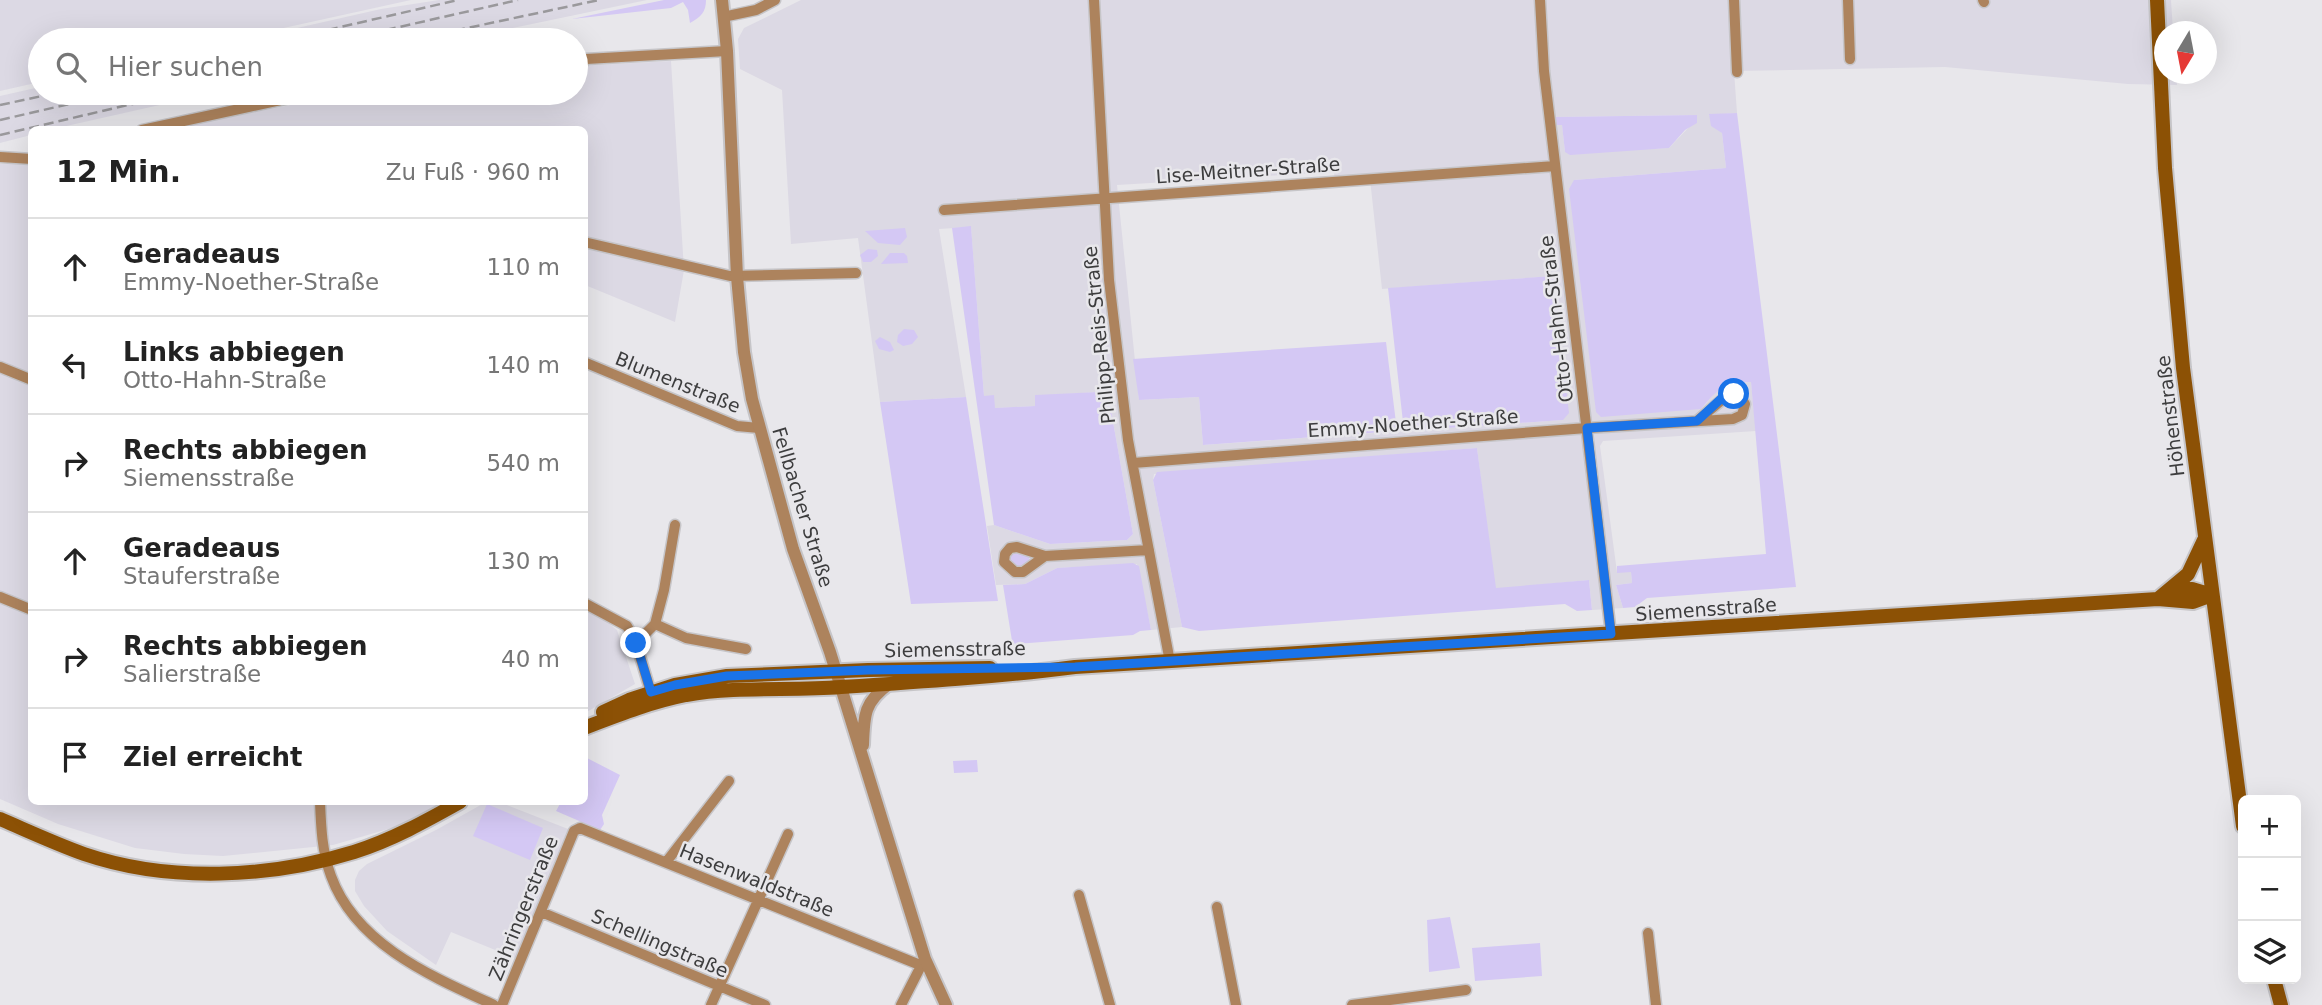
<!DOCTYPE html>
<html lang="de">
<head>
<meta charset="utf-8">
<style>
  body { margin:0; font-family:"DejaVu Sans",sans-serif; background:#f2f2f2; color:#222 }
  .controls { position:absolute; right:21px; bottom:21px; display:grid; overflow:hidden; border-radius:10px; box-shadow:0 7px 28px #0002 }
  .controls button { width:63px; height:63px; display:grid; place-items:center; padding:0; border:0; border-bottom:2px solid #e0e0e0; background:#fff; color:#222; font:35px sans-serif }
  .compass { position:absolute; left:2154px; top:21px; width:63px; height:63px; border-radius:50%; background:#fff; box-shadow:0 7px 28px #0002; rotate:190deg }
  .stop { position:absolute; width:21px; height:21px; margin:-16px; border:5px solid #1a73e8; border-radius:50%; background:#fff }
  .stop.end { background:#1a73e8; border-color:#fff; box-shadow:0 2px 7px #0008 }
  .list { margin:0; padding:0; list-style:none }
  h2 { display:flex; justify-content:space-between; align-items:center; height:91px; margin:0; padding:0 28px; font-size:30px }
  h2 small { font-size:23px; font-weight:400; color:#767676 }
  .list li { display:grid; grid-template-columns:46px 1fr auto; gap:21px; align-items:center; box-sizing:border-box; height:98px; padding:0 28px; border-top:2px solid #e0e0e0 }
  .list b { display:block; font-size:26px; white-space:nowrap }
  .list p { margin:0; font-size:23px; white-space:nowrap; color:#767676 }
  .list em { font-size:23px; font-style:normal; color:#767676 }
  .icon { flex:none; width:38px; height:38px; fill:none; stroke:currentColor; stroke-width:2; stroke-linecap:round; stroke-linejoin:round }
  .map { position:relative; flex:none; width:2322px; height:1005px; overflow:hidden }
  .search { position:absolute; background:#fff; box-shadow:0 7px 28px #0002; left:28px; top:28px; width:560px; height:77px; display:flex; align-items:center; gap:18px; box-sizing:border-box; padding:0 24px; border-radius:38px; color:#767676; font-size:26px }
  .panel { position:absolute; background:#fff; box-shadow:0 7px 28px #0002; left:28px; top:126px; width:560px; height:679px; border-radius:10px }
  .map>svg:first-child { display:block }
  .built { fill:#dcd9e4; fill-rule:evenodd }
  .green { fill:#d4c8f4 }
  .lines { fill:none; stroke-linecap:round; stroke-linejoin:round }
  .minor-casing { stroke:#c6c5c8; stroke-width:13 }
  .tertiary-casing { stroke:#c6c5c8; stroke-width:16 }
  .secondary-casing { stroke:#c6c5c8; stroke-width:18 }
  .minor { stroke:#ad835d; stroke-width:10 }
  .tertiary { stroke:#ad835d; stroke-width:12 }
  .secondary { stroke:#8c5105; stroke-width:14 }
  .rail { stroke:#9a999c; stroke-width:2.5; stroke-dasharray:10 5; stroke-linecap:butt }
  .route { stroke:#1a73e8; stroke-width:9 }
  .labels { text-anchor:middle; stroke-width:5; stroke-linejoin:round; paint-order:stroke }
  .street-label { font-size:19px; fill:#3d3d3e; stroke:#e8e7eb }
</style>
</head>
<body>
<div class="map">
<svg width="2322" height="1005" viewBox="0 0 2322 1005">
  <rect width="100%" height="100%" fill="#e8e7eb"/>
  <!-- built -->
  <path class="built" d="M 0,0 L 411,0 L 229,40 L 40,40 L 40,82 L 0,91 Z
    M 439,0 L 647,0 L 456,40 L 244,40 L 381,9 Z
    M 801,0 L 2171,0 L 2173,31 L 2164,32 L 2164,74 L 2176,74 L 2177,85 L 2128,84 L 1945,67 L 1734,71 L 1737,113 L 1709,115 L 1722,133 L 1726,168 L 1574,180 L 1701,409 L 1719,388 L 1726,384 L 1751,382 L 1756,431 L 1603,441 L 1600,446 L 1617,572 L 1631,572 L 1632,583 L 1616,585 L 1623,608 L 1592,610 L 1589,580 L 1495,589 L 1477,448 L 1154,474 L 1153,480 L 1182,627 L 1151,630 L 1137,564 L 1057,568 L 1025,584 L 996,585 L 987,526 L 994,525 L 1050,544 L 1127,540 L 1133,534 L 1107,388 L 1098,392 L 1035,396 L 1036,406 L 995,408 L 984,396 L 971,227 L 939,229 L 966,397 L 880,402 L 858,238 L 791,244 L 782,90 L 740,69 L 738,39 L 744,28 ZM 1697,115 L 1691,125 L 1669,148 L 1565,152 L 1562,124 L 1552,117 ZM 1334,172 L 1335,181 L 1370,179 L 1382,289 L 1553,276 L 1563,420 L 1203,445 L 1199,397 L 1139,400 L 1117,185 Z
    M 671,61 L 684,270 L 675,322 L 585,285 L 584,130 L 165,130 L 351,93 L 576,93 L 576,66 Z
    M 40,87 L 40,93 L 213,93 L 53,129 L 32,130 L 31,135 L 0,143 L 0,96 Z
    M 0,164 L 31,164 L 32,802 L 454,802 L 416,821 L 333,845 L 223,856 L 184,854 L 135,848 L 58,824 L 0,799 Z
    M 584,607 L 594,611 L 617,630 L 635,684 L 585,713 Z
    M 486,802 L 499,802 L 568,829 L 515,958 L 451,932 L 436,965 L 387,931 L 364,906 L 355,891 L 355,880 L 359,871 L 367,864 L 436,830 Z"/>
  <!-- green -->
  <path class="green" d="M 664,0 L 706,0 C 706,12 701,17 690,23 L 688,10 L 683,2 L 671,8 L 572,19 Z
    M 1737,113 L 1796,587 L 1647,598 L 1635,607 L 1623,608 L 1616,585 L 1632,583 L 1631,572 L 1617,573 L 1617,566 L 1766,554 L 1751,382 C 1723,383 1719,388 1701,409 L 1601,417 L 1596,412 L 1569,189 L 1574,180 L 1726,168 L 1722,133 L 1711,126 L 1709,114 Z
    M 1697,115 L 1697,123 L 1685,130 L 1669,148 L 1570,155 L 1565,152 L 1562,125 L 1553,125 L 1552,117 Z
    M 971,226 L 984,396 L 994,395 L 995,408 L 1035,406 L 1035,395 L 1098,392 L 1107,388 L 1133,534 L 1127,540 L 1050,544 L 994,525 L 952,228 Z
    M 905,228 L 907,237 L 900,245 L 878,243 L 865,231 Z
    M 868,249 L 877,250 L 878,256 L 871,262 L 863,262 L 860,255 Z
    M 890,253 L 904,253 L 907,256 L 908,263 L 881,264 Z
    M 1553,276 L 1569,413 L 1563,420 L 1404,431 L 1388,288 Z
    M 904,329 L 914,330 L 918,337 L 912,344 L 903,346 L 897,342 L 898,335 Z
    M 880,337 L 890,342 L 894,350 L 890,352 L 879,349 L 875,341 Z
    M 1386,342 L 1397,431 L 1203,445 L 1199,397 L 1139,400 L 1133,359 Z
    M 966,397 L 998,601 L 911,604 L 880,402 Z
    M 1477,448 L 1496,588 L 1589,580 L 1592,610 L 1577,611 L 1565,604 L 1199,631 L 1182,627 L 1153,480 L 1157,472 Z
    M 1018,552 L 1029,556 L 1029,562 L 1018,567 L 1010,560 L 1012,554 Z
    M 1133,563 L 1139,566 L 1151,630 L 1140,631 L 1133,635 L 1015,644 L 1012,641 L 1003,585 L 1025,584 L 1057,568 Z
    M 585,757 L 620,775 L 602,815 L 604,824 L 600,830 L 556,811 L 561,802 L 584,802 Z
    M 977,760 L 978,772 L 954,773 L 953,761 Z
    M 487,804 L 543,828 L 530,860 L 473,836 Z
    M 1450,917 L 1460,968 L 1429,972 L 1427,920 Z
    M 1540,943 L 1542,976 L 1475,981 L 1472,948 Z"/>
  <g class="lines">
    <!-- minor casing -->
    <g class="minor-casing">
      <path id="minor" d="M 1094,0 L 1109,280 L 1128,440 L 1170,662
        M 1540,0 L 1544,71 L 1611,634
        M 1734,0 L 1737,72
        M 1848,0 L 1850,59
        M 1983,0 L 1984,2
        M 723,17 L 756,10 L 775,0
        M 581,65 L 586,59 L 727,51
        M 142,130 L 313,93
        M 0,157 L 32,159
        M 944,210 L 1555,166
        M 584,242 L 730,276 L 856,273
        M 584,362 L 737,426 L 759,428
        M 0,367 L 32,380
        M 1133,463 L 1587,428 L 1733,419 L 1742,415 L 1745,404 L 1739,396 L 1729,394 L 1697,421
        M 1045,556 L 1023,572 L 1015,572 L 1004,562 L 1005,554 L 1010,548 L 1017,547 L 1045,556 L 1149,550
        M 0,597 L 32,610
        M 584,603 L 627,626 L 636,643 L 652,696
        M 655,624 L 686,638 L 746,649
        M 636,643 L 655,624 L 664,590 L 675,525
        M 320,802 C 321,827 322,852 331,876 C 356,945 433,977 494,1005
        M 667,861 L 729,781
        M 1079,895 L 1110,1005
        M 1217,907 L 1236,1005
        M 541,912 L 765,1005
        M 1648,933 L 1656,1005
        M 502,1005 L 574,831 L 580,828 L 920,965
        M 711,1005 L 788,834
        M 901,1005 L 923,962
        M 1352,1005 L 1466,990"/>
    </g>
    <!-- tertiary casing -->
    <g class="tertiary-casing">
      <path id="tertiary" d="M 722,0 L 727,51 L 737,277 L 744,352 L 752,399 L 793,549 L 830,652 L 925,959 L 946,1005
        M 863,745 C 864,715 864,702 889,684"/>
    </g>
    <!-- secondary casing -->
    <g class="secondary-casing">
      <path id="secondary" d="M 2157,0 L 2165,168 L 2183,368 L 2243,826
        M 2170,590 L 2192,589 L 2212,595
        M 2158,599 L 2188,574 L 2204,540
        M 603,712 L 629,700 L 675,685 L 727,676 L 868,670 L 990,668
        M 584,728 C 618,715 651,702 686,695 C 737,686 790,691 841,687 C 919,682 997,677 1075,667 L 2158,599 L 2193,602 L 2212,595
        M 0,819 C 28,831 56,844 84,854 C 169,883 270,878 354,852 C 392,840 426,821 460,802
        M 2274,979 L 2281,1005"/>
    </g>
    <!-- minor -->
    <use href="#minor" class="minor"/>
    <!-- tertiary -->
    <use href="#tertiary" class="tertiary"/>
    <!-- secondary -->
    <use href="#secondary" class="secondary"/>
    <!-- rail -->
    <path class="rail" d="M 284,40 L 458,0
      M 312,40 L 350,31
      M 342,40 L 518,0
      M 411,40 L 599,0
      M 0,105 L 56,93
      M 0,120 L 117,93
      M 0,135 L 179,93"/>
  </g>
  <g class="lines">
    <!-- route -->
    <path class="route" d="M 636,643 L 651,692 L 675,685 L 727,676 L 868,670 L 1075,667 L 1611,634 L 1587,428 L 1697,421 L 1724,396 L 1734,394"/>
  </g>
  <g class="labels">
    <!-- street labels -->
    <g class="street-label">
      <text transform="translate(1248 170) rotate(-4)" y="7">Lise-Meitner-Straße</text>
      <text transform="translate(1556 319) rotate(-97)" y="7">Otto-Hahn-Straße</text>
      <text transform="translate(1099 335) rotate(-96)" y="7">Philipp-Reis-Straße</text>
      <text transform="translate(678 382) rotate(22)" y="7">Blumenstraße</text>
      <text transform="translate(2170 416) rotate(-97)" y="7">Höhenstraße</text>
      <text transform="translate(1413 423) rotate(-4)" y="7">Emmy-Noether-Straße</text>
      <text transform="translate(803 507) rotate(73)" y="7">Fellbacher Straße</text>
      <text transform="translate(1706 609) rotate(-4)" y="7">Siemensstraße</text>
      <text transform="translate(955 649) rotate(-1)" y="7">Siemensstraße</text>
      <text transform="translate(757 880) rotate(22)" y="7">Hasenwaldstraße</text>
      <text transform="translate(523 908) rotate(-68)" y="7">Zähringerstraße</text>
      <text transform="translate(660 943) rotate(23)" y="7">Schellingstraße</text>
    </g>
  </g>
</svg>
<div class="controls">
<button>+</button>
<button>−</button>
<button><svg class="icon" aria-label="layers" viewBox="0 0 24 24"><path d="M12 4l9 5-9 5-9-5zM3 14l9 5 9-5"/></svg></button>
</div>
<svg class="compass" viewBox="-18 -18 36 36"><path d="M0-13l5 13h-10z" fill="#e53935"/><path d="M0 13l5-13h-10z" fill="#767676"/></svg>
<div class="stop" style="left:1734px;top:394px"></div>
<div class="stop end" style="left:636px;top:643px"></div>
<div class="search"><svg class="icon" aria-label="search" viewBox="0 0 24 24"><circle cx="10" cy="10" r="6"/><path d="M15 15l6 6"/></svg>Hier suchen</div>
<section class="panel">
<h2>12 Min.<small>Zu Fuß · 960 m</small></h2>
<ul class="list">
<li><svg class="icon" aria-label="ahead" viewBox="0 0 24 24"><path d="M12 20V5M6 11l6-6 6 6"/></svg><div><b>Geradeaus</b><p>Emmy-Noether-Straße</p></div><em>110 m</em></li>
<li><svg class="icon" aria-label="left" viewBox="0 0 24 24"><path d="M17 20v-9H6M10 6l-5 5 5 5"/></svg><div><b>Links abbiegen</b><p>Otto-Hahn-Straße</p></div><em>140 m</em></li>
<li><svg class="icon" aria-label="right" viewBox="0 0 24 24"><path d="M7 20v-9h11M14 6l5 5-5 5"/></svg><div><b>Rechts abbiegen</b><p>Siemensstraße</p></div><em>540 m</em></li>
<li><svg class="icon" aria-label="ahead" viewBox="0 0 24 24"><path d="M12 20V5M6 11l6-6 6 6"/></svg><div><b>Geradeaus</b><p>Stauferstraße</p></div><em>130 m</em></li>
<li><svg class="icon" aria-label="right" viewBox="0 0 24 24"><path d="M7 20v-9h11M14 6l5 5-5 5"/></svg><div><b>Rechts abbiegen</b><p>Salierstraße</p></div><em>40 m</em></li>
<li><svg class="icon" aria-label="arrive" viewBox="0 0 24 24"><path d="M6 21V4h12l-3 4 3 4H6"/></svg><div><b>Ziel erreicht</b></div></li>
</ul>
</section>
</div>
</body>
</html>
